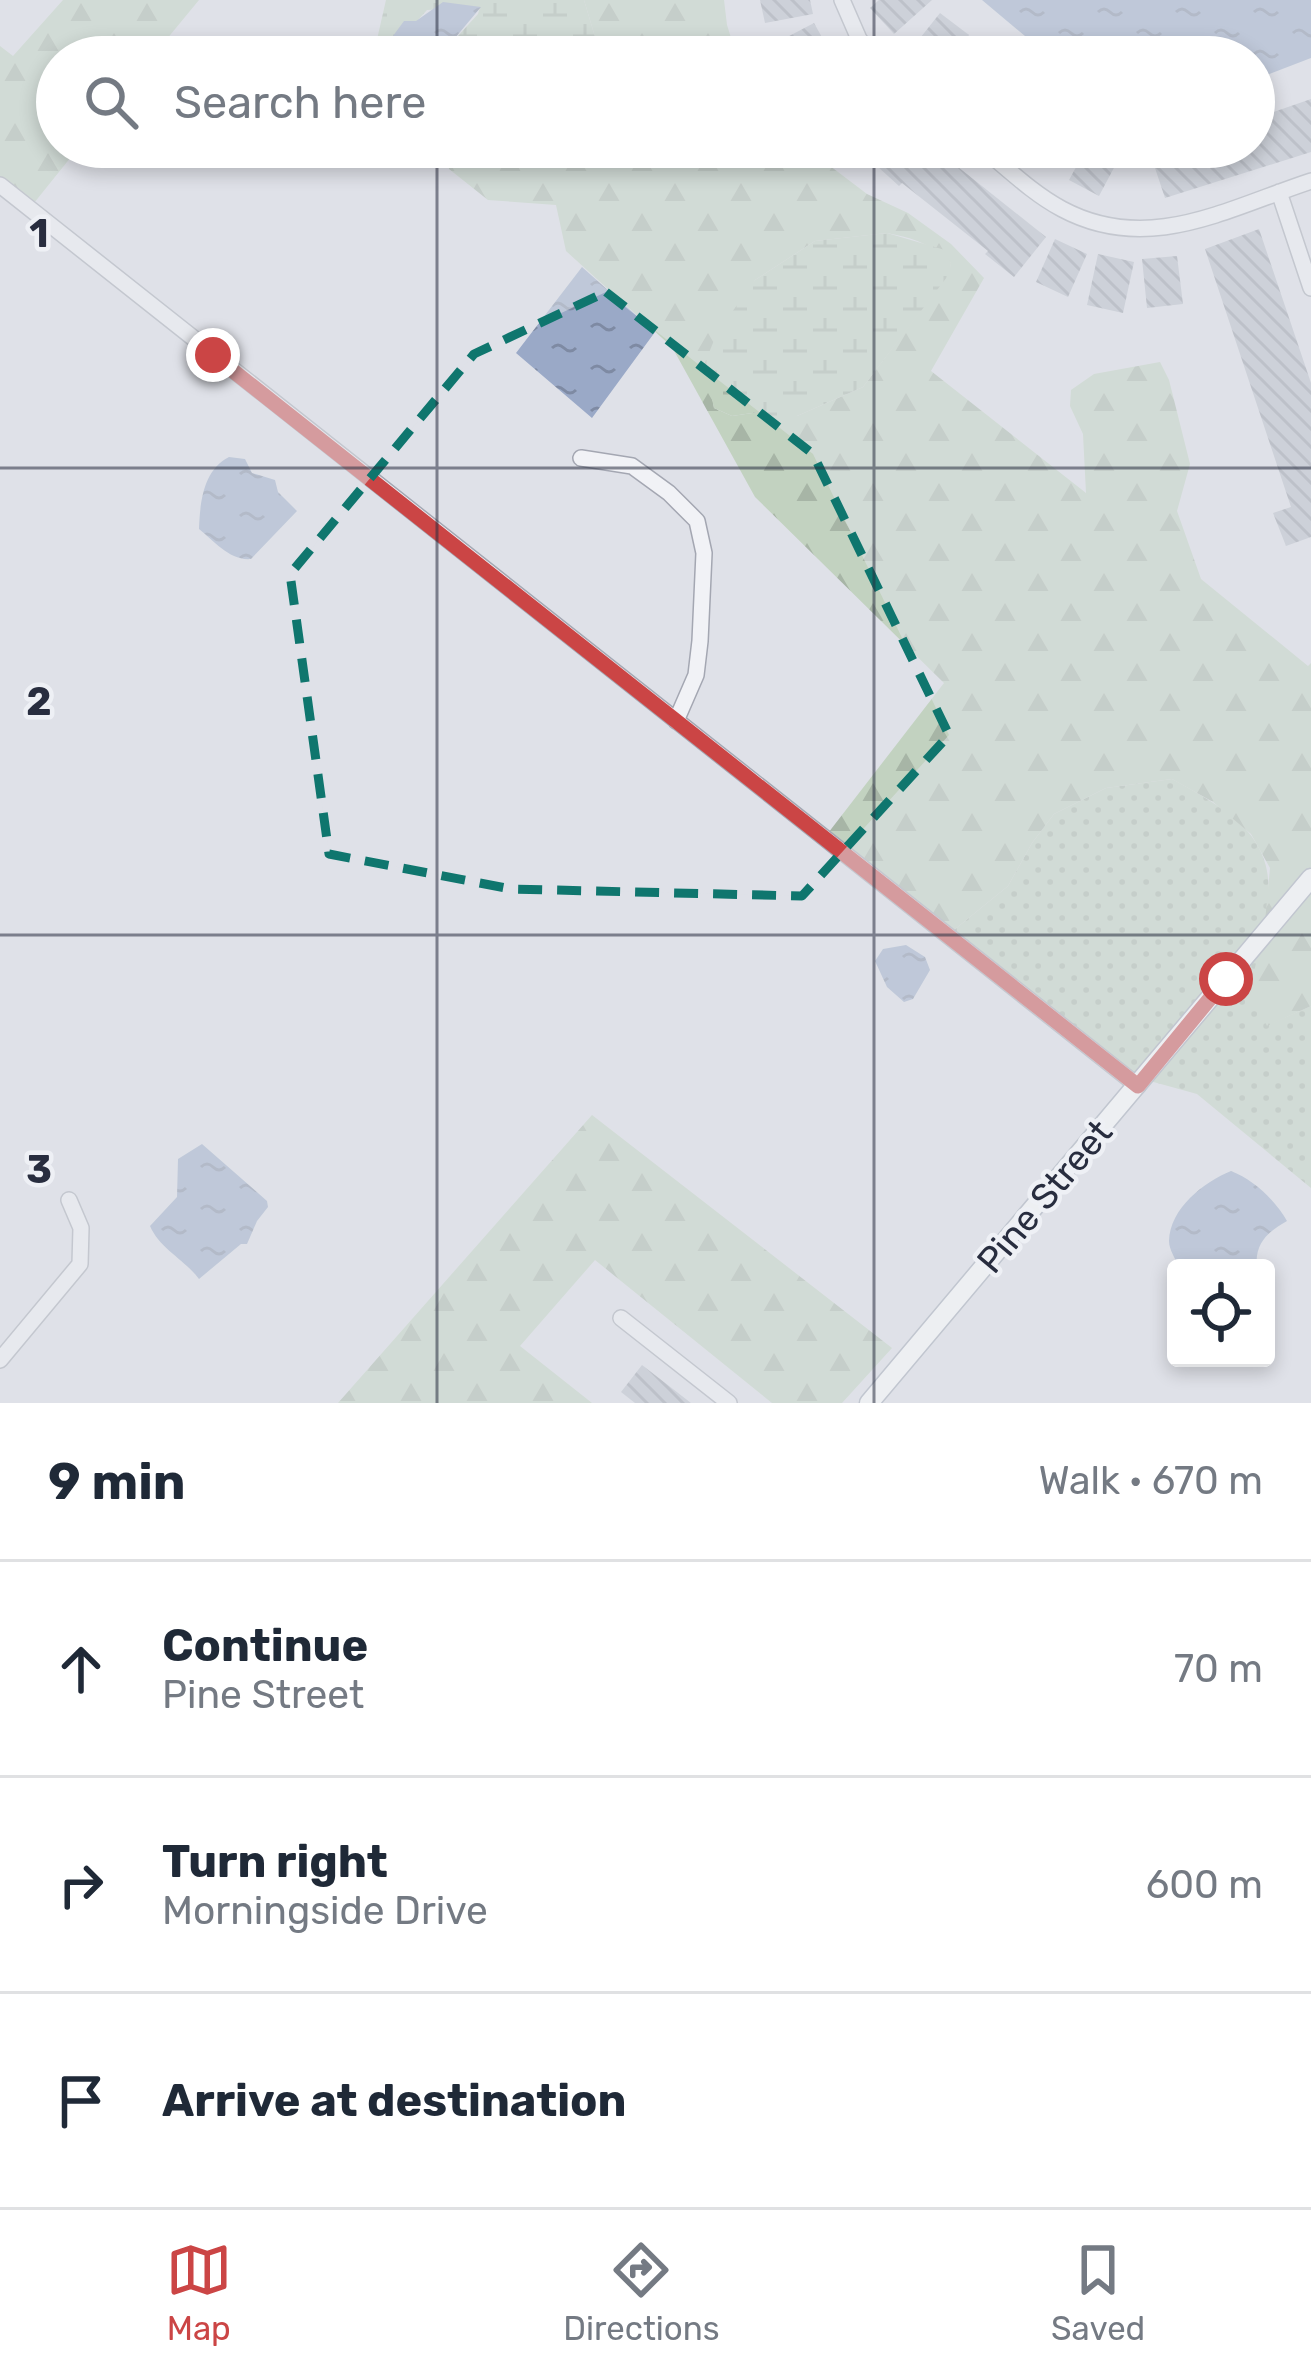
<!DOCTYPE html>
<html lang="en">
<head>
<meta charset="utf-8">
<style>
  body { margin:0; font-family:Rubik,sans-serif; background:#f6f6f7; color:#1f2937 }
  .controls { position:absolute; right:36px; bottom:36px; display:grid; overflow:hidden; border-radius:12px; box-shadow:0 6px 18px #0003 }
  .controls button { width:108px; height:108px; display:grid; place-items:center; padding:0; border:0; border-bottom:3px solid #e0e1e3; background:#fff; color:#1f2937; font:60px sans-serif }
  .stop { position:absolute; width:36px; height:36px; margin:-27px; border:9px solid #cb4545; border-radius:50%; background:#fff }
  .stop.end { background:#cb4545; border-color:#fff; box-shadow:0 3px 12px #0008 }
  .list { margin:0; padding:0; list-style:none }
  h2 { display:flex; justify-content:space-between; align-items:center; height:156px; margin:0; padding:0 48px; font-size:51px }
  h2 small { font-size:39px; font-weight:400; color:#747a83 }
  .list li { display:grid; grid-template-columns:78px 1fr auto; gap:36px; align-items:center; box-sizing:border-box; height:216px; padding:0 48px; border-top:3px solid #e0e1e3 }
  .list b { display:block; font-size:45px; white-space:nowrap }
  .list p { margin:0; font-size:39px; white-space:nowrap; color:#747a83 }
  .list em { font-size:39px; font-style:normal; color:#747a83 }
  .icon { flex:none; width:66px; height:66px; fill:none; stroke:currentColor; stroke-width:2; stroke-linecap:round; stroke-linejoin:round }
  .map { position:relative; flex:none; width:1311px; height:1403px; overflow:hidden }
  .search { position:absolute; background:#fff; box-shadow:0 6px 18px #0003; left:36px; right:36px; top:36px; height:132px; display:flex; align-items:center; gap:30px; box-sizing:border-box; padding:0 42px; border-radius:66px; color:#747a83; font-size:45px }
  .sheet { height:804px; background:#fff }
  nav { display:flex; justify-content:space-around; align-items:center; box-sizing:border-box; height:168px; border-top:3px solid #e0e1e3; background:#fff; font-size:33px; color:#747a83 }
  nav a { display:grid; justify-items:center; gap:6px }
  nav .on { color:#cb4545 }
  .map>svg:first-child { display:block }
  .grass { fill:url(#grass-dots) }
  .forest { fill:url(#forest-firs); fill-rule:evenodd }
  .wetland { fill:url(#wetland-marsh) }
  .water { fill:url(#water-ripples) }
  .building { fill:url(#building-back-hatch) }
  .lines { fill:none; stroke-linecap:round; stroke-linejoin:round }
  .minor-casing { stroke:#a4a7b2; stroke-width:18 }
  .major-casing { stroke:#9ea4b3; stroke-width:21 }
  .minor { stroke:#f1f2f6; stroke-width:15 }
  .major { stroke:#fff; stroke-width:18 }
  .route { stroke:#cb4545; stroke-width:15 }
  .marked { fill:none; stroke:#0f766e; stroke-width:9; stroke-dasharray:24 15; stroke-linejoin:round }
  .grid { fill:none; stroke:#282d3f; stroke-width:3; stroke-opacity:0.55 }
  .labels { text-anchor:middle; stroke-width:9; stroke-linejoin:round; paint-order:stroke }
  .street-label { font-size:36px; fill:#282d3f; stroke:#eef0f5 }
  .grid-label { font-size:39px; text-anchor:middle; font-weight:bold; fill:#282d3f; stroke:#eef0f5; stroke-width:9; stroke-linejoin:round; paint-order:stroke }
</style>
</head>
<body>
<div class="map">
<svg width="1311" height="1403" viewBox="0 0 1311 1403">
  <defs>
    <pattern id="grass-dots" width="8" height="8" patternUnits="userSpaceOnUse" patternTransform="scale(3)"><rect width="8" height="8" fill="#c2d2c0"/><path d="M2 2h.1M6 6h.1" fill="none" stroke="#a7b5a6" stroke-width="1.8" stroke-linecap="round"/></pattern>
    <pattern id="forest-firs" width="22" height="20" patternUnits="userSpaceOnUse" patternTransform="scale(3)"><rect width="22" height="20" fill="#c2d2c0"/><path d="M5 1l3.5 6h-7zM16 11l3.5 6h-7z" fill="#a7b5a6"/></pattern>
    <pattern id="wetland-marsh" width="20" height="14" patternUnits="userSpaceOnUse" patternTransform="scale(3)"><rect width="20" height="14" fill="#c2d2c0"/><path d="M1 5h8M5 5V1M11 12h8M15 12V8" fill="none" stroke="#a7b5a6"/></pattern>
    <pattern id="water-ripples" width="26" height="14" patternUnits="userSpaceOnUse" patternTransform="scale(3)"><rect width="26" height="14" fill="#9aa9c7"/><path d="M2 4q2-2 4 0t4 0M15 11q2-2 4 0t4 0" fill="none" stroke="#7e8aa3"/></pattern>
    <pattern id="building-back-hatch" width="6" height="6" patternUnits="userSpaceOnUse" patternTransform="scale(3)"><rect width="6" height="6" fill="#b9bcc8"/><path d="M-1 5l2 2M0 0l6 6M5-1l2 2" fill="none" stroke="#9699a4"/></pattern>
  </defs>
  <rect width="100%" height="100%" fill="#dfe1e8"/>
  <!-- grass -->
  <path class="grass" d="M 1172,779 C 1236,814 1283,841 1265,922 L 1136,1077 L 949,934 L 1008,886 L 1032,843 L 1054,814 L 1106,788 Z
    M 1259,950 L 1268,1025 L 1311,1006 L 1311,1188 L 1197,1094 L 1150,1081 Z"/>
  <!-- forest -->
  <path class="forest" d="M 63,0 L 199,0 L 152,57 L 57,57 L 57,147 L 79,147 L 34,203 L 0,180 L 0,46 L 13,56 Z
    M 584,0 L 724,0 L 727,25 L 737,57 L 601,57 Z
    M 541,147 L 805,147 L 867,194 L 908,213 L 951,244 L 984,278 L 931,371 L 1086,493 L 1083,434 L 1070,406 L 1071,390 L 1094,374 L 1160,362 L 1169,380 L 1190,464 L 1177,511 L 1201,579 L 1308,666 L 1311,663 L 1311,867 L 1265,922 L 1270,868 L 1251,834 L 1213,802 L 1172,779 L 1106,788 L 1054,814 L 1032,843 L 1008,886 L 949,934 L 825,837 L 944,683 L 755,497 L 672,347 L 566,251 L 556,205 L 488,200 L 449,169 L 448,148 L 504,156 ZM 887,233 C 913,238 932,244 951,263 L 949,273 L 863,387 L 797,416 L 759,412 L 732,416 L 714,408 L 710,385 L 755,280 L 815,241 Z
    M 1311,888 L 1311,1006 L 1267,1026 L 1250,989 L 1259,950 Z
    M 592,1115 L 892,1348 L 842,1403 L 772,1403 L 595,1260 L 520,1346 L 592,1403 L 338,1403 Z"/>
  <!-- wetland -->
  <path class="wetland" d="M 386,0 L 584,0 L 601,57 L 439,57 L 478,14 L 480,7 L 427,10 L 416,22 L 398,57 L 373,57 Z
    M 887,233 L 945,250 L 951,263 L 950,273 L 863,387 L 797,416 L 777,420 L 759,412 L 732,416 L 714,408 L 704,365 L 717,333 L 755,280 L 815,241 Z"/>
  <!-- water -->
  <path class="water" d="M 982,0 L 1311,0 L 1311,58 L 1254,80 L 1254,57 L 1050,57 Z
    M 443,2 L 481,7 L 439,57 L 398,57 L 390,40 L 404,21 L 416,21 Z
    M 582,267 L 655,332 L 592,418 L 516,353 Z
    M 229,457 L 245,459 L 252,473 L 275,480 L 278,492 L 297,511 L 251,559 C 230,561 214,541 199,529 C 200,503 203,470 229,457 Z
    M 906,945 L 925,957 L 930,970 L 913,999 L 904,1002 L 887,987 L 875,961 L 883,949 Z
    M 202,1144 L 267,1201 L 268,1207 L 257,1221 L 247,1244 L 241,1244 L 199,1279 C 184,1259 160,1249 150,1226 L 177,1197 L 178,1159 Z
    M 1231,1171 C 1254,1180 1275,1200 1287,1221 C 1269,1231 1254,1243 1257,1268 L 1179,1268 C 1176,1259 1169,1250 1169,1241 C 1170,1208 1204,1182 1231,1171 Z"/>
  <!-- building -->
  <path class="building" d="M 760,0 L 810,0 L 813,14 L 765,23 Z
    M 879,0 L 932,0 L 894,34 L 870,8 Z
    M 940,13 L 969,35 L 967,38 L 990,57 L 905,57 Z
    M 814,23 L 833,57 L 779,57 L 772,45 Z
    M 1311,99 L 1311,152 L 1165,198 L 1148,147 L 1254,147 L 1254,108 L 1264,104 L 1268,114 Z
    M 856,147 L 933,147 L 1046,237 L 1014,277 L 985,254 L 988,251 L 902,183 L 899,186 Z
    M 1087,147 L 1125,147 L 1099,196 L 1069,180 Z
    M 1259,229 L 1311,383 L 1311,537 L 1286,546 L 1273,513 L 1291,507 L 1205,249 Z
    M 1055,239 L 1087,254 L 1068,297 L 1036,282 Z
    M 1098,254 L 1134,262 L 1123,313 L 1087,305 Z
    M 1177,256 L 1183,304 L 1147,308 L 1142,259 Z
    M 642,1365 L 691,1403 L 635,1403 L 621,1392 Z"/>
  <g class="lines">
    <!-- minor casing -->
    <g class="minor-casing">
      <path id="minor" d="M 842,0 L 859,39 L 872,57
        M 981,147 C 1007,168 1032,193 1062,209 C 1148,255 1226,209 1311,181
        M 0,185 L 1138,1086
        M 1279,192 L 1311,288
        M 581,458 L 632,466 L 669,493 L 697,521 L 704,553 L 700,641 L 696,675 L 676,721
        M 621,1318 L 729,1403
        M 0,1360 L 80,1264 L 81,1228 L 69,1200"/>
    </g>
    <!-- major casing -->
    <g class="major-casing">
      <path id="major" d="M 869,1403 L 1311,878"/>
    </g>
    <!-- minor -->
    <use href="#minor" class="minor"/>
    <!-- major -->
    <use href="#major" class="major"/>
  </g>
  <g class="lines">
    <!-- route -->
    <path class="route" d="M 213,355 L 1138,1086 L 1226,979"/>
  </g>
  <!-- marked area -->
  <path d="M0 0H1311V1403H0ZM 606,292 L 813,454 L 949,735 L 802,896 L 511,889 L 329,854 L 290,574 L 474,354 Z" fill="#dfe1e8" fill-opacity=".55" fill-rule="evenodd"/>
  <path class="marked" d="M 606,292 L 813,454 L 949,735 L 802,896 L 511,889 L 329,854 L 290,574 L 474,354 Z"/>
  <!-- grid -->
  <path class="grid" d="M 437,0 L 437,57M 874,0 L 874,57M 437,147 L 437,1403M 874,147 L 874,1403M 0,468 L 1311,468M 0,935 L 1311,935"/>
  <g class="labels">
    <!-- street labels -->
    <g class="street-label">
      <text transform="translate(1044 1196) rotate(-50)" y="13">Pine Street</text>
    </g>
  </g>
  <g class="grid-label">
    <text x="39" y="247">1</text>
    <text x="39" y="715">2</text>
    <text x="39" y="1183">3</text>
  </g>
</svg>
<div class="controls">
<button><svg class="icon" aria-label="locate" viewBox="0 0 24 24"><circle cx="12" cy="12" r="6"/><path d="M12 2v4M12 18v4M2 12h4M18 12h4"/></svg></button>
</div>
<div class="stop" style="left:1226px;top:979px"></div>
<div class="stop end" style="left:213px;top:355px"></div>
<div class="search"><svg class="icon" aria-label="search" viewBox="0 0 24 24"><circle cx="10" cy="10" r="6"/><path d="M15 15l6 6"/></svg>Search here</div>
</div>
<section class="sheet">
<h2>9 min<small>Walk · 670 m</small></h2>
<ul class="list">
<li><svg class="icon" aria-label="ahead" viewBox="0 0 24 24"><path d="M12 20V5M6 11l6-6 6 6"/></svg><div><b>Continue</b><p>Pine Street</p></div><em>70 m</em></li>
<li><svg class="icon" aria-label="right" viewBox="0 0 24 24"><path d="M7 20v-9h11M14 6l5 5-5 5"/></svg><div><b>Turn right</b><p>Morningside Drive</p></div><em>600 m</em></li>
<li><svg class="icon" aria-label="arrive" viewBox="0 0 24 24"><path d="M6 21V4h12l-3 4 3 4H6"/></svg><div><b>Arrive at destination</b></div></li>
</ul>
</section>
<nav>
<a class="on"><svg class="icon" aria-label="map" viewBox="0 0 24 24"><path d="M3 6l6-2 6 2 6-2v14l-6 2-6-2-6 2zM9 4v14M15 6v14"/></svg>Map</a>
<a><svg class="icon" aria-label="directions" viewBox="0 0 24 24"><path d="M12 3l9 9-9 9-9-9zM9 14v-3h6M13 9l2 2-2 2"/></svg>Directions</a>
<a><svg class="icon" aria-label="saved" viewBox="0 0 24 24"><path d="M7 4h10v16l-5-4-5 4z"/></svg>Saved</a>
</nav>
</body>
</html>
